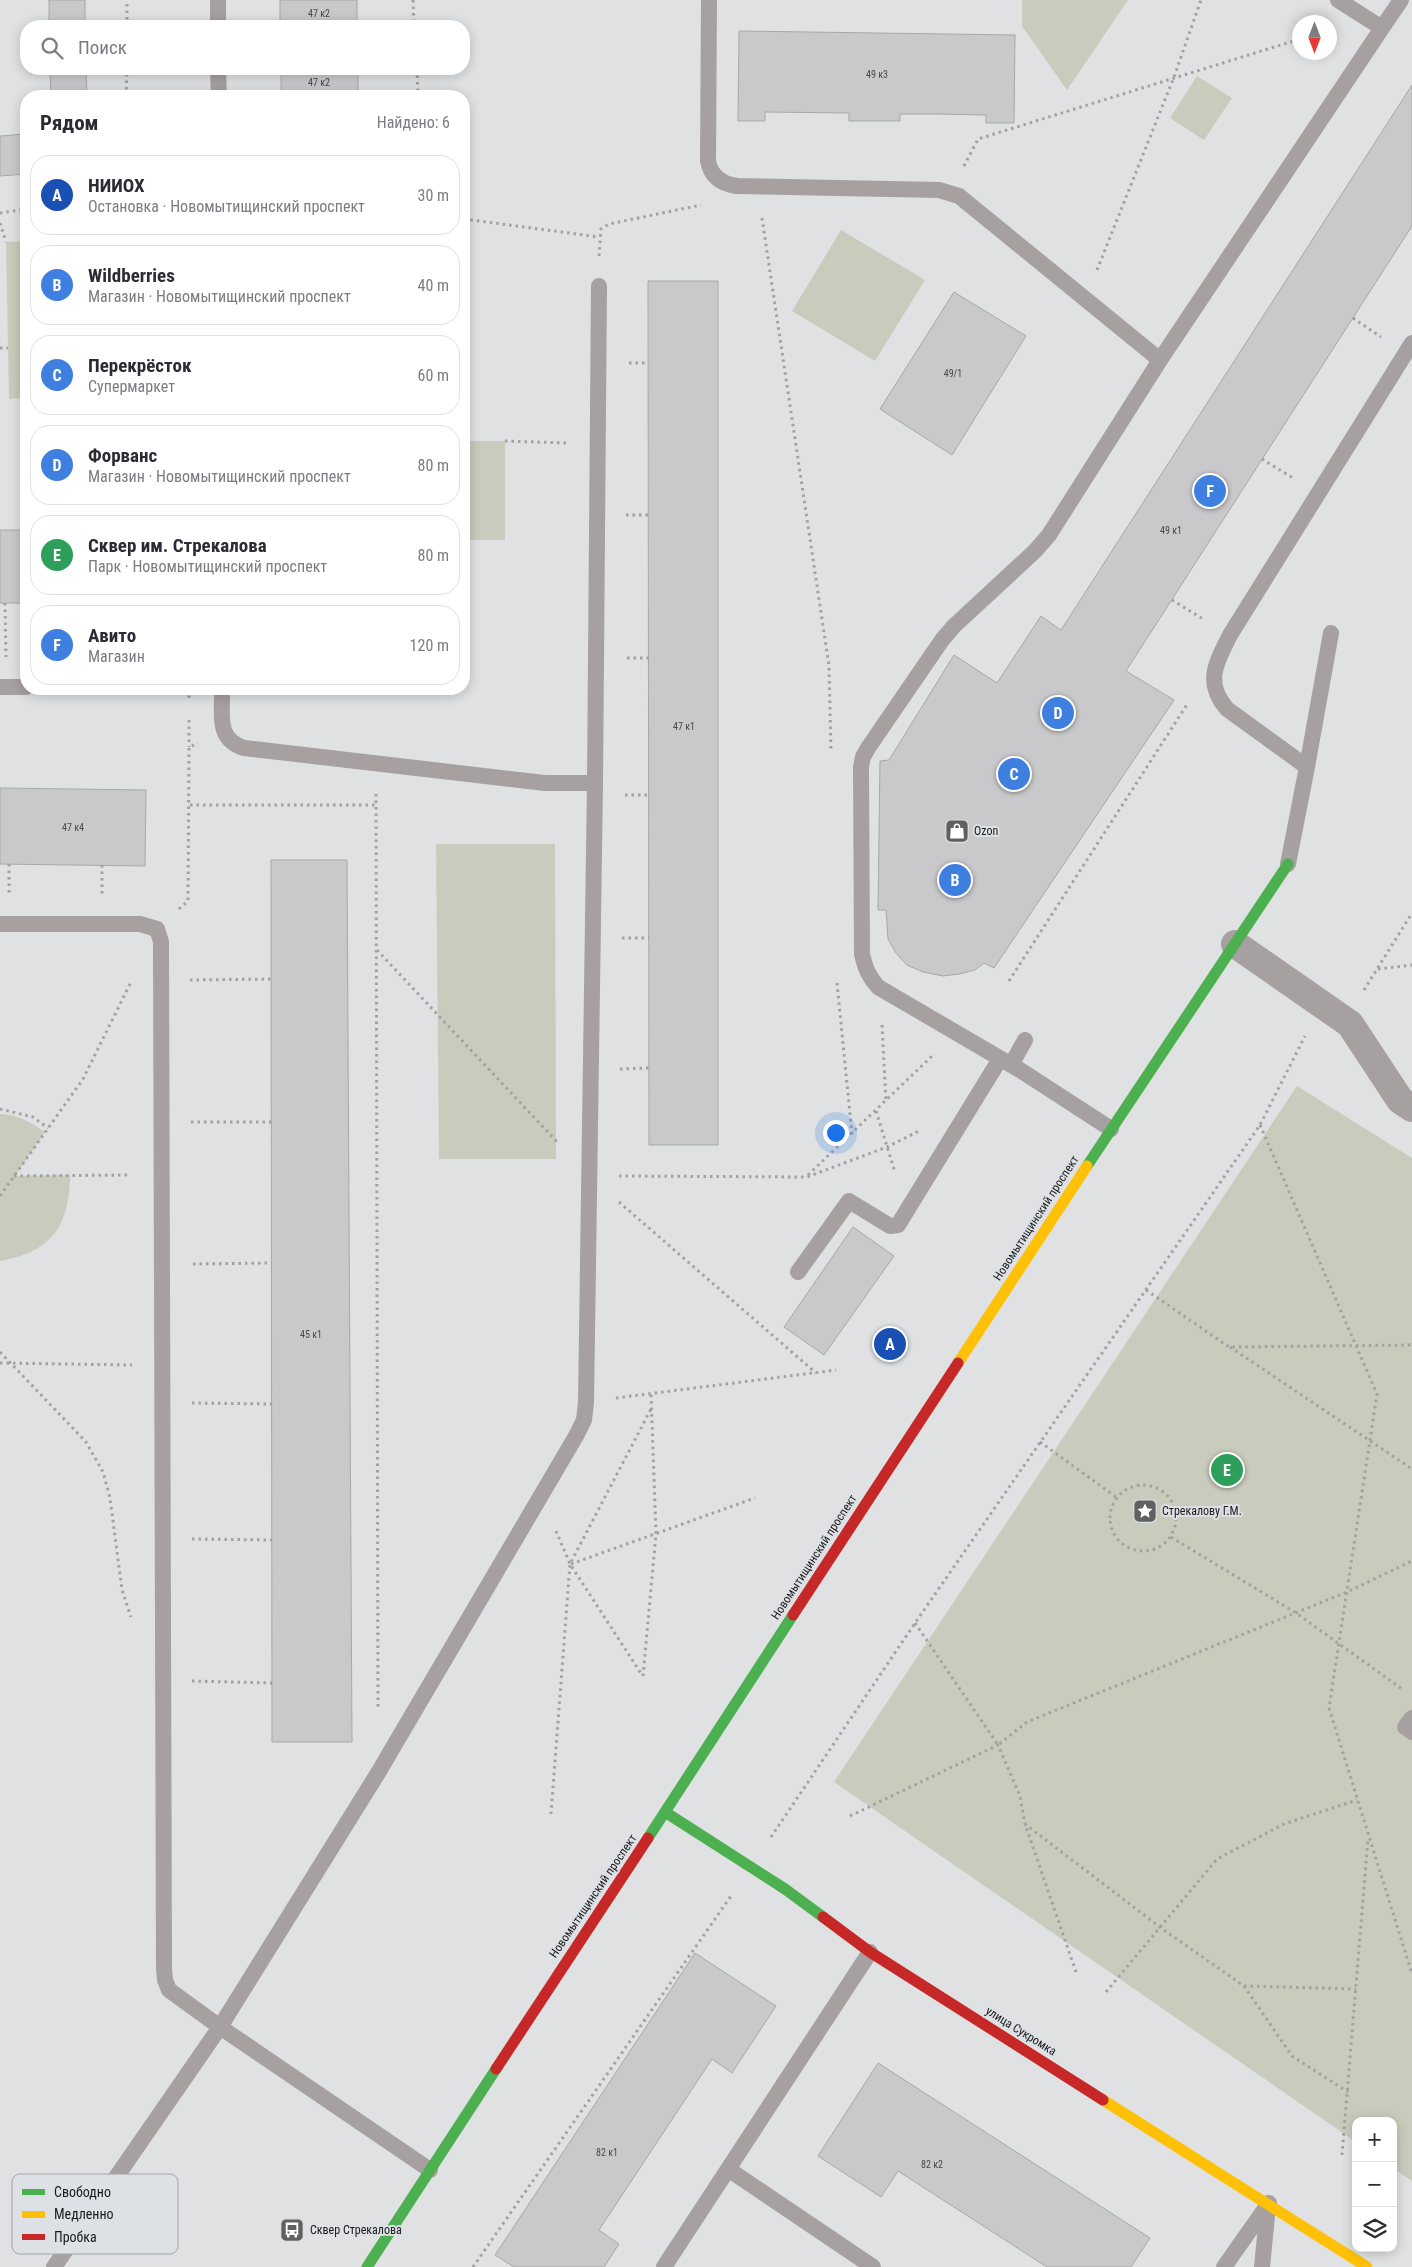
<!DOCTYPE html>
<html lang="ru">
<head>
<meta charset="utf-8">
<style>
  body { margin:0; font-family:"Roboto Condensed",sans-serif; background:#f2f2f3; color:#2b2b33 }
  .controls { position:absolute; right:15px; bottom:15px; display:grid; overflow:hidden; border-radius:10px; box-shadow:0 2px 12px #0003 }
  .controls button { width:45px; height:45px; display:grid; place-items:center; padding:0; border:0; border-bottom:1px solid #e1e1e2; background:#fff; color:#2b2b33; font:25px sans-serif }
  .compass { position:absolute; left:1292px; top:15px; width:45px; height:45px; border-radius:50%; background:#fff; box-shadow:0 2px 12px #0003; rotate:180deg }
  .you { position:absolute; left:835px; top:1132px; width:18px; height:18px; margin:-12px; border:4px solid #fff; border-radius:50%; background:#1a73e8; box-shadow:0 0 0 8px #1a73e833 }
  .badge { display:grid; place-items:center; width:32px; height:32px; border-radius:50%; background:#5e6062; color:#fff; font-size:16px; font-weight:700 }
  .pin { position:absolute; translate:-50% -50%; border:2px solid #fff; box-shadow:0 1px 5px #0006 }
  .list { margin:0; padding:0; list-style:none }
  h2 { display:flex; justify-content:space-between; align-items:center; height:65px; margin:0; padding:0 20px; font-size:21px }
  h2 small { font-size:16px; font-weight:400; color:#7c7c81 }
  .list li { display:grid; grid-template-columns:32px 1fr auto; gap:15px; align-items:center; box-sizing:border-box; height:80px; margin:0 10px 10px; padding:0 10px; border:1px solid #e1e1e2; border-radius:20px }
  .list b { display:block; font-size:19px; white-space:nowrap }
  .list p { margin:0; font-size:16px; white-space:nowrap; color:#7c7c81 }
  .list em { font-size:16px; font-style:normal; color:#7c7c81 }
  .icon { flex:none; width:28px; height:28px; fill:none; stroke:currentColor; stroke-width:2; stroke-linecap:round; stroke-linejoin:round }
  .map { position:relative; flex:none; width:1412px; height:2267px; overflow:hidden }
  .search { position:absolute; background:#fff; box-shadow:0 2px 12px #0003; left:20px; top:20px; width:450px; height:55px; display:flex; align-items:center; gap:12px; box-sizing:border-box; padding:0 18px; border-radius:20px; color:#7c7c81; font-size:19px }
  .panel { position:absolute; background:#fff; box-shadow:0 2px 12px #0003; left:20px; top:90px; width:450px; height:605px; border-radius:20px }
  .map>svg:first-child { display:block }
  .green { fill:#c9ccbc }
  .building { fill:#c9c9cb; stroke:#a7a8a9 }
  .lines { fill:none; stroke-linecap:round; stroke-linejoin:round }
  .path { stroke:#a4a0a2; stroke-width:3; stroke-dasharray:2.5 4; stroke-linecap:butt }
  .lane { stroke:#a6a0a0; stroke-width:16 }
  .street { stroke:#a6a0a0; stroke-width:28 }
  .fast { stroke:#4caf50; stroke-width:11 }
  .slow { stroke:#ffc107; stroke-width:11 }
  .jam { stroke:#c62828; stroke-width:11 }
  .labels { text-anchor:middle; stroke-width:4; stroke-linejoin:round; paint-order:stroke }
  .number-label { font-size:10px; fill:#47484a }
  .poi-label { font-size:12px; fill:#191a1c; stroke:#dde0e5; text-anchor:start }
  .street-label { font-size:12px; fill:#191a1c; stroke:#dde0e5 }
  .key { fill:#dde0e5; stroke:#a2a5a9; stroke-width:1 }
  .key-label { font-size:14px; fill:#191a1c }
</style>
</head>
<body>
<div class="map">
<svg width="1412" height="2267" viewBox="0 0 1412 2267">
  <rect width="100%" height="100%" fill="#dfe1e3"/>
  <!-- green -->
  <path class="green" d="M 1022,0 L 1128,0 L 1067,90 L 1022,26 Z
    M 1197,76 L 1232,98 L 1204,140 L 1170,118 Z
    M 841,230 L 925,280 L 875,361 L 792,311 Z
    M 26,241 L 26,398 L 9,399 L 6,242 Z
    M 467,441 L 505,441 L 505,540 L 467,540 Z
    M 436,844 L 555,844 L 556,1159 L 439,1159 Z
    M 1297,1086 L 1412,1158 L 1412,2181 L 1393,2168 L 1393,2121 L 1356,2121 L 1356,2142 L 834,1782 Z
    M 0,1114 C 17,1114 32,1123 45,1132 L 15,1176 L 70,1175 L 70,1179 C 68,1229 50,1252 0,1261 Z"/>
  <!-- building -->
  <path class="building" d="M 49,0 L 85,0 L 85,26 L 49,26 Z
    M 280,0 L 357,0 L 357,26 L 280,26 Z
    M 739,31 L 1015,35 L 1014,123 L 986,123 L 986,115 L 938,114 L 900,114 L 900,121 L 849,121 L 849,113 L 765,112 L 765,121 L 738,121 Z
    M 50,69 L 86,69 L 87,96 L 51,96 Z
    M 281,69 L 358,69 L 358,96 L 281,96 Z
    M 1412,85 L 1412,226 L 1126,671 L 1174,700 L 994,968 L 984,963 L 975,970 L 959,974 L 943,976 L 923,972 L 907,965 L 896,953 L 888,939 L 886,910 L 878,910 L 880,761 L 889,760 L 954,655 L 997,683 L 1041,616 L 1061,630 Z
    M 25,134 L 26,174 L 0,176 L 0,136 Z
    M 648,281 L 718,281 L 718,1145 L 649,1145 Z
    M 954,292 L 1026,336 L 952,455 L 880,409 Z
    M 0,530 L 26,530 L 26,603 L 0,603 Z
    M 0,788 L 146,790 L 145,866 L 0,864 Z
    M 271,860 L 347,860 L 352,1742 L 272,1742 Z
    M 853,1227 L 894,1256 L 824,1355 L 784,1327 Z
    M 695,1953 L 776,2006 L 732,2073 L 712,2059 L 599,2230 L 619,2244 L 604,2267 L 514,2267 L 495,2255 Z
    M 878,2063 L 1150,2238 L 1131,2267 L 1047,2267 L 898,2171 L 881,2197 L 818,2156 Z"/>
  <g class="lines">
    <!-- path -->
    <path class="path" d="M 413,0 L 414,26
      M 127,26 L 127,0
      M 417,69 L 418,96
      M 126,96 L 127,69
      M 964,166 L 978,139 L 1300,39
      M 0,213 L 26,209
      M 762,218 L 829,666 L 831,751
      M 464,219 L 599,237
      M 0,223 L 6,242
      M 599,256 L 601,229 L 609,224 L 701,205
      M 1097,270 L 1174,77 L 1201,0
      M 1353,318 L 1381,337
      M 0,348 L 8,348
      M 629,363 L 648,363
      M 464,384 L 467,441
      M 505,441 L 567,443
      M 1262,459 L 1293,478
      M 626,515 L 648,515
      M 464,542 L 467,540
      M 1172,600 L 1203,619
      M 5,603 L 6,657
      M 627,658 L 649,658
      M 189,689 L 189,701
      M 189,720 L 189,747
      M 376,794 L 378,1710
      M 625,795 L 650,795
      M 190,805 L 376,805
      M 9,864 L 9,893
      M 102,865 L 102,894
      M 179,909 L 188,901 L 189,747 L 198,743
      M 622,938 L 649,938
      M 377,950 L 559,1144
      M 1378,969 L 1412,965
      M 190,980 L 272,979
      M 1009,981 L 1188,703
      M 837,983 L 852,1134
      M 1364,990 L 1412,913
      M 882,1025 L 886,1101
      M 620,1069 L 649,1068
      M 0,1109 L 33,1117 L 48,1128
      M 876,1111 L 895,1172
      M 191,1122 L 272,1122
      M 1260,1125 L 1377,1394 L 1329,1708 L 1412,1974
      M 808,1175 L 933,1055
      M 14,1176 L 130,1175
      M 619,1176 L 807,1177 L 887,1147 L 919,1131
      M 0,1196 L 83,1079 L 130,984
      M 619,1202 L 816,1373
      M 193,1264 L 272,1263
      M 1146,1290 L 1229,1347 L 1412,1345
      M 1230,1347 L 1412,1469
      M 0,1352 L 86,1442 L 103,1472 L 110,1498 L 122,1590 L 131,1617
      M 0,1363 L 132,1365
      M 616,1398 L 836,1370
      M 192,1403 L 272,1404
      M 1040,1442 L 1116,1497
      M1110 1518a33 33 0 1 1 66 0a33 33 0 1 1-66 0Z
      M 556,1531 L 570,1564 L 642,1675
      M 1171,1537 L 1296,1613 L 1402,1689
      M 192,1539 L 272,1540
      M 571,1564 L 755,1498
      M 915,1623 L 998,1745 L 1027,1722 L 1347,1592 L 1412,1561
      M 643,1676 L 656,1534 L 651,1394
      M 192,1681 L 272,1683
      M 551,1814 L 570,1564 L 651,1409
      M 850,1816 L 998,1745 L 1020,1796 L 1025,1824
      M 771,1837 L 915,1623 L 1260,1125 L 1305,1036
      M 1076,1972 L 1025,1824 L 1161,1928 L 1244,1986 L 1292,2056 L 1348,2092
      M 1244,1986 L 1356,1989
      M 1106,1992 L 1217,1859 L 1284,1824 L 1357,1800
      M 1342,2155 L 1368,1839
      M 473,2267 L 731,1896"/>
    <!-- lane -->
    <path class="lane" d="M 218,0 L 218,26
      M 709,0 L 708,161 C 711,177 722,184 737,186 L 939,190 L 959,196 L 1160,360 L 1049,535 L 1035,551 L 954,626 L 942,640 L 868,748 L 863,757 L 861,767 L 862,954 C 865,968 869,977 878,987 L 1020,1070 L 1111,1129
      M 1338,0 L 1382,28 L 1401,0
      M 218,69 L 219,96
      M 1160,360 L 1382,28
      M 0,687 L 26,687
      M 222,689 C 223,713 215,739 244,748 L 545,783 L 595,783 L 586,1402 L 584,1420 L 576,1436 L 378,1773 L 220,2027 L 430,2170
      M 1307,767 L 1331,633
      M 595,783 L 599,286
      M 1288,864 L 1307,767 L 1227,709 C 1204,682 1216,663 1230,635 L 1412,343
      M 0,924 L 140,924 L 157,929 L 161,942 L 164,1969 L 165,1980 L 169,1990 L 220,2027 L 54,2267
      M 1011,1065 L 1025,1040
      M 798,1272 L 849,1201 L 890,1226 L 898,1225 L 1000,1059
      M 1412,1718 L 1405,1727 L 1412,1732
      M 728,2169 L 873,2267
      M 664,2267 L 870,1952
      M 1224,2267 L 1269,2203
      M 1262,2267 L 1268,2206"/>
    <!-- street -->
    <path class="street" d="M 1235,944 L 1350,1024 L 1400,1100 L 1412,1108"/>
    <!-- fast -->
    <path class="fast" d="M 1087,1166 L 1288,864
      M 665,1812 L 785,1889 L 823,1917
      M 648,1838 L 793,1615
      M 367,2267 L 496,2069"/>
    <!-- slow -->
    <path class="slow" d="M 958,1363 L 1087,1166
      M 1103,2100 L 1367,2267"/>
    <!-- jam -->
    <path class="jam" d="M 793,1615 L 958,1363
      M 823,1917 L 870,1952 L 1103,2100
      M 496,2069 L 648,1838"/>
  </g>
  <!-- icons -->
  <defs>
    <g id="shop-square" transform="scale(1.25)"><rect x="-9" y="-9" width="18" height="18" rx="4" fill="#5e6062" stroke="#dde0e5"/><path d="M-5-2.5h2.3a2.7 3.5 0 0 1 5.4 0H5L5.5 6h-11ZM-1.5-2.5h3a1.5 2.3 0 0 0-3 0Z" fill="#fff"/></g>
    <g id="sight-square" transform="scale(1.25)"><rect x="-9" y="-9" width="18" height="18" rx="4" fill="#5e6062" stroke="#dde0e5"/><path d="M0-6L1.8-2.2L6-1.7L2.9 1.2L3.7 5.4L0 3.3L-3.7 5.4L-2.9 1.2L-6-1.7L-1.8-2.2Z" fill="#fff"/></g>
    <g id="bus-square" transform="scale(1.25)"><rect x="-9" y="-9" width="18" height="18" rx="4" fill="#5e6062" stroke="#dde0e5"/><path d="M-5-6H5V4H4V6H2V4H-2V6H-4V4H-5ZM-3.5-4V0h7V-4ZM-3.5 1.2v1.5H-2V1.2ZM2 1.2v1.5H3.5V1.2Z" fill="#fff"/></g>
  </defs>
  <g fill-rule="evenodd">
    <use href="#shop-square" x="957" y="831"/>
    <use href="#sight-square" x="1145" y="1511"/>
    <use href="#bus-square" x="292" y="2230"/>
  </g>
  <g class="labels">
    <!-- number labels -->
    <g class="number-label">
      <text x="319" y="17">47 к2</text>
      <text x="877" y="78">49 к3</text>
      <text x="319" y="86">47 к2</text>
      <text x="953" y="377">49/1</text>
      <text x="1171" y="534">49 к1</text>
      <text x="684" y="730">47 к1</text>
      <text x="73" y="831">47 к4</text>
      <text x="311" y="1338">45 к1</text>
      <text x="607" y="2156">82 к1</text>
      <text x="932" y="2168">82 к2</text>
    </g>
    <!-- poi labels -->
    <g class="poi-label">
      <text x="974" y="835">Ozon</text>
      <text x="1162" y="1515">Стрекалову Г.М.</text>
      <text x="310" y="2234">Сквер Стрекалова</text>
    </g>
    <!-- street labels -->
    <g class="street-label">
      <text transform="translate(1036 1218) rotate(-57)" y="4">Новомытищинский проспект</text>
      <text transform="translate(814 1557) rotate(-57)" y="4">Новомытищинский проспект</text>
      <text transform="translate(593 1896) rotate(-56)" y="4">Новомытищинский проспект</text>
      <text transform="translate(1021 2031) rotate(32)" y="4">улица Сукромка</text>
    </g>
  </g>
  <!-- legend -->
  <rect x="12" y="2174" width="166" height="80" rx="8" class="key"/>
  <rect x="22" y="2189" width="23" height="6" fill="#4caf50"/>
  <rect x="22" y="2211" width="23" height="7" fill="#ffc107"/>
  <rect x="22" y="2234" width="23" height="6" fill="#c62828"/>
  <g class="key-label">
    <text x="54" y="2197">Свободно</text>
    <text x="54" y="2219">Медленно</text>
    <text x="54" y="2242">Пробка</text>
  </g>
</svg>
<div class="controls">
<button>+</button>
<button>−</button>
<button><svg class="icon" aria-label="layers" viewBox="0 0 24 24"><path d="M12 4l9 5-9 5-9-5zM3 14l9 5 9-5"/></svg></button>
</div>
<svg class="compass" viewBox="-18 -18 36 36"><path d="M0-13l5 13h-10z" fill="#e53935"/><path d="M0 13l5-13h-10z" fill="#7c7c81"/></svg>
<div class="you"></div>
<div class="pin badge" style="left:890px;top:1344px;background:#1a4fb4">A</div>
<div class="pin badge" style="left:955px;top:880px;background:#3f7fe0">B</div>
<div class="pin badge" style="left:1014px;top:774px;background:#3f7fe0">C</div>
<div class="pin badge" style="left:1058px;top:713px;background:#3f7fe0">D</div>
<div class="pin badge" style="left:1227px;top:1470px;background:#2e9e5b">E</div>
<div class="pin badge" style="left:1210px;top:491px;background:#3f7fe0">F</div>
<div class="search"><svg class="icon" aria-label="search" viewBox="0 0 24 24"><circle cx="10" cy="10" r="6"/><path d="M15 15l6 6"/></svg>Поиск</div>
<section class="panel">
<h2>Рядом<small>Найдено: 6</small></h2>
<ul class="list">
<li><span class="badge" style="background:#1a4fb4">A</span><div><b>НИИОХ</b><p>Остановка · Новомытищинский проспект</p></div><em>30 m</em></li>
<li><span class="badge" style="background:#3f7fe0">B</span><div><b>Wildberries</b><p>Магазин · Новомытищинский проспект</p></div><em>40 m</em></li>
<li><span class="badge" style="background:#3f7fe0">C</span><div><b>Перекрёсток</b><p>Супермаркет</p></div><em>60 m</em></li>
<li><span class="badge" style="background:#3f7fe0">D</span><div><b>Форванс</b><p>Магазин · Новомытищинский проспект</p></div><em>80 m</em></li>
<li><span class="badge" style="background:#2e9e5b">E</span><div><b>Сквер им. Стрекалова</b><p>Парк · Новомытищинский проспект</p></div><em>80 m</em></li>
<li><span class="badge" style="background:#3f7fe0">F</span><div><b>Авито</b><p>Магазин</p></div><em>120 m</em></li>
</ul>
</section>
</div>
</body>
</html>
